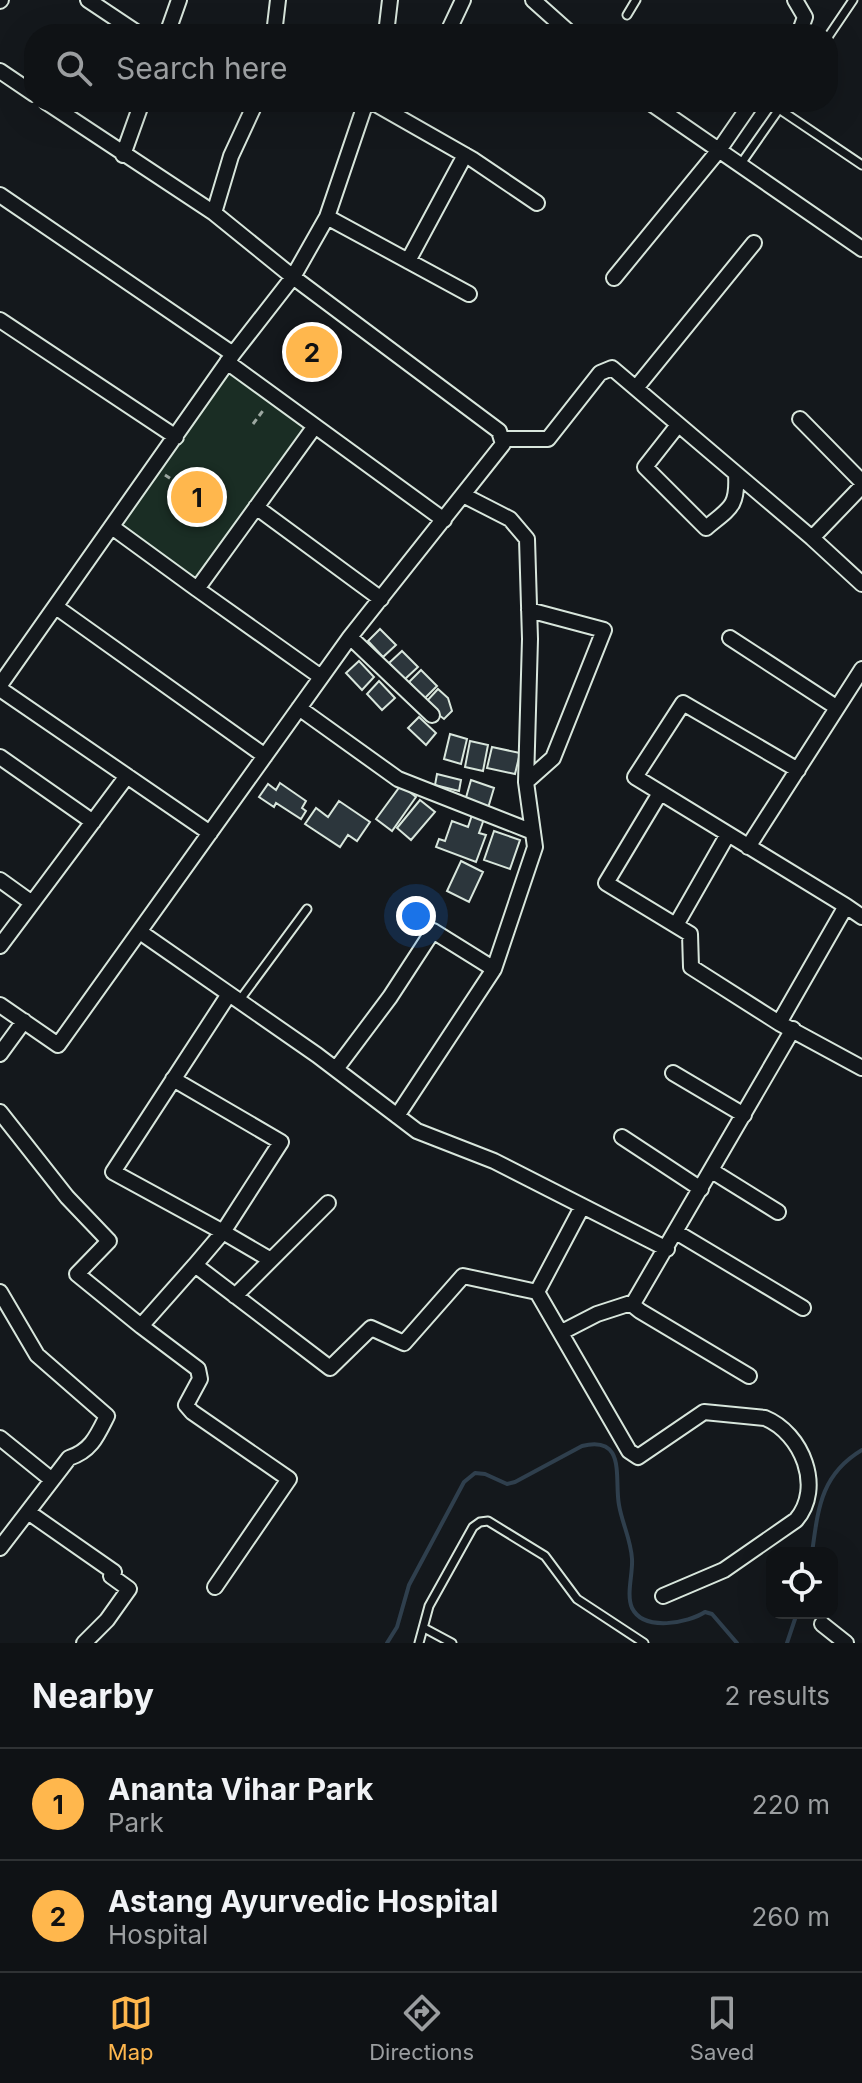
<!DOCTYPE html>
<html lang="en">
<head>
<meta charset="utf-8">
<style>
  body { margin:0; font-family:Inter,sans-serif; background:#181b1e; color:#f1f3f6 }
  .controls { position:absolute; right:24px; bottom:24px; display:grid; overflow:hidden; border-radius:16px; box-shadow:0 8px 32px #0002 }
  .controls button { width:72px; height:72px; display:grid; place-items:center; padding:0; border:0; border-bottom:2px solid #2f3234; background:#0f1215; color:#f1f3f6; font:40px sans-serif }
  .you { position:absolute; left:416px; top:916px; width:28px; height:28px; margin:-20px; border:6px solid #fff; border-radius:50%; background:#1a73e8; box-shadow:0 0 0 12px #1a73e833 }
  .badge { display:grid; place-items:center; width:52px; height:52px; border-radius:50%; background:#ffb74d; color:#111; font-size:26px; font-weight:700 }
  .pin { position:absolute; translate:-50% -50%; border:4px solid #fff; box-shadow:0 2px 8px #0006 }
  .list { margin:0; padding:0; list-style:none }
  h2 { display:flex; justify-content:space-between; align-items:center; height:104px; margin:0; padding:0 32px; font-size:34px }
  h2 small { font-size:26px; font-weight:400; color:#9b9ea0 }
  .list li { display:grid; grid-template-columns:52px 1fr auto; gap:24px; align-items:center; box-sizing:border-box; height:112px; padding:0 32px; border-top:2px solid #2f3234 }
  .list b { display:block; font-size:30px; white-space:nowrap }
  .list p { margin:0; font-size:26px; white-space:nowrap; color:#9b9ea0 }
  .list em { font-size:26px; font-style:normal; color:#9b9ea0 }
  .icon { flex:none; width:44px; height:44px; fill:none; stroke:currentColor; stroke-width:2; stroke-linecap:round; stroke-linejoin:round }
  .map { position:relative; flex:none; width:862px; height:1643px; overflow:hidden }
  .search { position:absolute; background:#0f1215; box-shadow:0 8px 32px #0002; left:24px; right:24px; top:24px; height:88px; display:flex; align-items:center; gap:20px; box-sizing:border-box; padding:0 28px; border-radius:32px; color:#9b9ea0; font-size:30px }
  .sheet { height:328px; background:#0f1215 }
  nav { display:flex; justify-content:space-around; align-items:center; box-sizing:border-box; height:112px; border-top:2px solid #2f3234; background:#0f1215; font-size:22px; color:#9b9ea0 }
  nav a { display:grid; justify-items:center; gap:4px }
  nav .on { color:#ffb74d }
  .map>svg:first-child { display:block }
  .green { fill:#1a2d24; stroke:#939e99; stroke-width:2 }
  .lines { fill:none; stroke-linecap:round; stroke-linejoin:round }
  .stream { stroke:#2f3f4d; stroke-width:4 }
  .building { fill:#2c363c; stroke:#d8e6dc; stroke-width:2 }
  .service-casing { stroke:#d8e6dc; stroke-width:11 }
  .minor-casing { stroke:#d8e6dc; stroke-width:18 }
  .path { stroke:#9da8a2; stroke-width:3; stroke-dasharray:6 4; stroke-linecap:butt }
  .service { stroke:#14181c; stroke-width:7 }
  .minor { stroke:#14181c; stroke-width:14 }
</style>
</head>
<body>
<div class="map">
<svg width="862" height="1643" viewBox="0 0 862 1643">
  <rect width="100%" height="100%" fill="#14181c"/>
  <!-- green -->
  <path class="green" d="M 227,364 L 313,426 L 195,582 L 116,526 Z"/>
  <g class="lines">
    <!-- stream -->
    <path class="stream" d="M 812,1553 C 818,1510 820,1475 862,1450
      M 387,1643 L 397,1627 L 409,1585 L 464,1482 L 475,1473 L 485,1474 L 507,1484 L 515,1482 L 582,1446 C 627,1435 614,1479 619,1505 C 622,1523 631,1540 632,1559 C 633,1574 626,1594 632,1608 C 644,1632 688,1623 705,1612 L 712,1614 L 737,1643
      M 787,1643 L 797,1613"/>
  </g>
  <!-- building -->
  <path class="building" d="M 317,328 L 336,342 L 317,368 L 298,354 Z
    M 380,629 L 396,645 L 383,657 L 368,641 Z
    M 402,651 L 418,667 L 405,679 L 389,663 Z
    M 359,661 L 374,677 L 362,690 L 346,673 Z
    M 421,670 L 437,686 L 424,699 L 409,682 Z
    M 379,681 L 395,698 L 382,710 L 367,694 Z
    M 438,689 L 448,698 L 452,711 L 444,719 L 439,715 L 436,718 L 425,703 Z
    M 419,717 L 436,733 L 426,745 L 408,728 Z
    M 450,734 L 467,739 L 461,764 L 444,759 Z
    M 470,741 L 488,745 L 483,771 L 465,767 Z
    M 492,747 L 520,753 L 515,774 L 487,768 Z
    M 437,774 L 461,780 L 459,791 L 435,785 Z
    M 471,780 L 494,788 L 488,808 L 465,801 Z
    M 280,783 L 306,801 L 302,808 L 306,811 L 301,819 L 276,803 L 274,807 L 259,797 L 268,784 L 276,790 Z
    M 401,785 L 416,797 L 392,831 L 376,819 Z
    M 420,800 L 435,812 L 411,840 L 397,828 Z
    M 339,801 L 370,822 L 357,841 L 348,835 L 340,847 L 305,824 L 316,808 L 328,817 Z
    M 472,815 L 484,819 L 479,833 L 486,835 L 476,862 L 436,847 L 439,839 L 445,841 L 452,821 L 468,827 Z
    M 494,831 L 520,840 L 510,869 L 484,860 Z
    M 461,861 L 483,872 L 469,902 L 447,891 Z"/>
  <g class="lines">
    <!-- service casing -->
    <g class="service-casing">
      <path id="service" d="M 627,15 L 636,0
        M 828,37 L 853,0
        M 779,109 L 862,165
        M 740,165 L 784,102
        M 239,1001 L 307,909
        M 424,1628 L 452,1643
        M 419,1643 L 429,1606 L 473,1527 L 480,1522 L 488,1521 L 545,1556 L 577,1599 L 644,1643"/>
    </g>
    <!-- minor casing -->
    <g class="minor-casing">
      <path id="minor" d="M 88,0 L 139,34
        M 533,0 L 571,34
        M 795,0 L 805,17 L 799,34
        M 0,1 L 1,0
        M 167,34 L 179,0
        M 274,34 L 278,0
        M 386,34 L 390,0
        M 447,34 L 463,0
        M 0,71 L 34,94
        M 372,102 L 472,159 L 537,203
        M 649,102 L 862,249
        M 123,155 L 142,102
        M 0,195 L 233,354
        M 214,213 L 231,156 L 256,102
        M 327,217 L 469,294
        M 408,261 L 465,155
        M 614,278 L 719,150 L 752,102
        M 0,320 L 176,437
        M 227,362 L 444,520
        M 636,388 L 754,243
        M 800,419 L 862,482
        M 678,425 L 645,467 L 706,528 C 730,508 738,507 736,474
        M 502,439 L 548,439 L 600,373 L 612,368 L 812,538 L 862,584
        M 463,495 L 510,519 L 527,539 L 530,639 L 526,782
        M 256,507 L 381,599
        M 112,527 L 197,589 L 315,426
        M 812,538 L 862,486
        M 197,589 L 321,677
        M 56,607 L 265,756
        M 350,637 L 432,715
        M 730,638 L 836,707
        M 0,685 L 233,354 L 293,277 L 327,217 L 366,102
        M 0,689 L 210,833
        M 299,708 L 398,779 L 533,832
        M 0,757 L 93,822
        M 798,770 L 683,703 L 635,777 L 846,906
        M 660,793 L 606,883 L 690,934 L 691,967 L 779,1023
        M 748,847 L 862,669
        M 0,880 L 32,903
        M 862,917 L 846,906 L 779,1023 L 862,1068
        M 676,925 L 728,834
        M 140,932 L 317,1055 L 417,1131 L 494,1161 L 667,1249
        M 0,946 L 127,776
        M 0,1005 L 58,1045 L 350,637 L 503,444 L 499,431 L 293,277 L 214,213 L 46,102
        M 0,1054 L 24,1021
        M 336,1069 L 390,997 L 433,931 L 494,969
        M 673,1073 L 744,1115
        M 173,1079 L 281,1142 L 223,1232 L 271,1260
        M 0,1112 L 67,1197 L 109,1241 L 77,1274 L 141,1326
        M 397,1116 L 494,969 L 535,847 L 526,782 L 553,758 L 604,630 L 529,610
        M 622,1137 L 701,1189
        M 712,1171 L 778,1212
        M 676,1232 L 803,1308
        M 195,1265 L 223,1232 L 113,1172 L 229,994
        M 0,1292 L 37,1355 L 107,1416 C 97,1436 91,1451 69,1458 L 0,1548
        M 537,1292 L 582,1207
        M 235,1296 L 328,1203
        M 562,1332 L 597,1314 L 634,1302
        M 749,1376 L 640,1311 L 635,1307 L 634,1302 L 793,1029
        M 0,1438 L 52,1480
        M 28,1512 L 114,1572 L 111,1576 L 129,1589 L 107,1620 L 84,1643
        M 215,1587 L 289,1479 L 192,1412 L 186,1405 L 200,1379 L 198,1369 L 141,1326 L 195,1265 L 330,1368 L 371,1328 L 404,1343 L 463,1276 L 537,1292 L 629,1451 L 638,1457 L 704,1412 L 765,1418 C 802,1433 824,1488 796,1520 L 724,1570 L 663,1596
        M 822,1624 L 846,1643"/>
    </g>
    <!-- path -->
    <path class="path" d="M 253,424 L 265,408
      M 165,475 L 174,481"/>
    <!-- service -->
    <use href="#service" class="service"/>
    <!-- minor -->
    <use href="#minor" class="minor"/>
  </g>
</svg>
<div class="controls">
<button><svg class="icon" aria-label="locate" viewBox="0 0 24 24"><circle cx="12" cy="12" r="6"/><path d="M12 2v4M12 18v4M2 12h4M18 12h4"/></svg></button>
</div>
<div class="you"></div>
<div class="pin badge" style="left:197px;top:497px">1</div>
<div class="pin badge" style="left:312px;top:352px">2</div>
<div class="search"><svg class="icon" aria-label="search" viewBox="0 0 24 24"><circle cx="10" cy="10" r="6"/><path d="M15 15l6 6"/></svg>Search here</div>
</div>
<section class="sheet">
<h2>Nearby<small>2 results</small></h2>
<ul class="list">
<li><span class="badge">1</span><div><b>Ananta Vihar Park</b><p>Park</p></div><em>220 m</em></li>
<li><span class="badge">2</span><div><b>Astang Ayurvedic Hospital</b><p>Hospital</p></div><em>260 m</em></li>
</ul>
</section>
<nav>
<a class="on"><svg class="icon" aria-label="map" viewBox="0 0 24 24"><path d="M3 6l6-2 6 2 6-2v14l-6 2-6-2-6 2zM9 4v14M15 6v14"/></svg>Map</a>
<a><svg class="icon" aria-label="directions" viewBox="0 0 24 24"><path d="M12 3l9 9-9 9-9-9zM9 14v-3h6M13 9l2 2-2 2"/></svg>Directions</a>
<a><svg class="icon" aria-label="saved" viewBox="0 0 24 24"><path d="M7 4h10v16l-5-4-5 4z"/></svg>Saved</a>
</nav>
</body>
</html>
